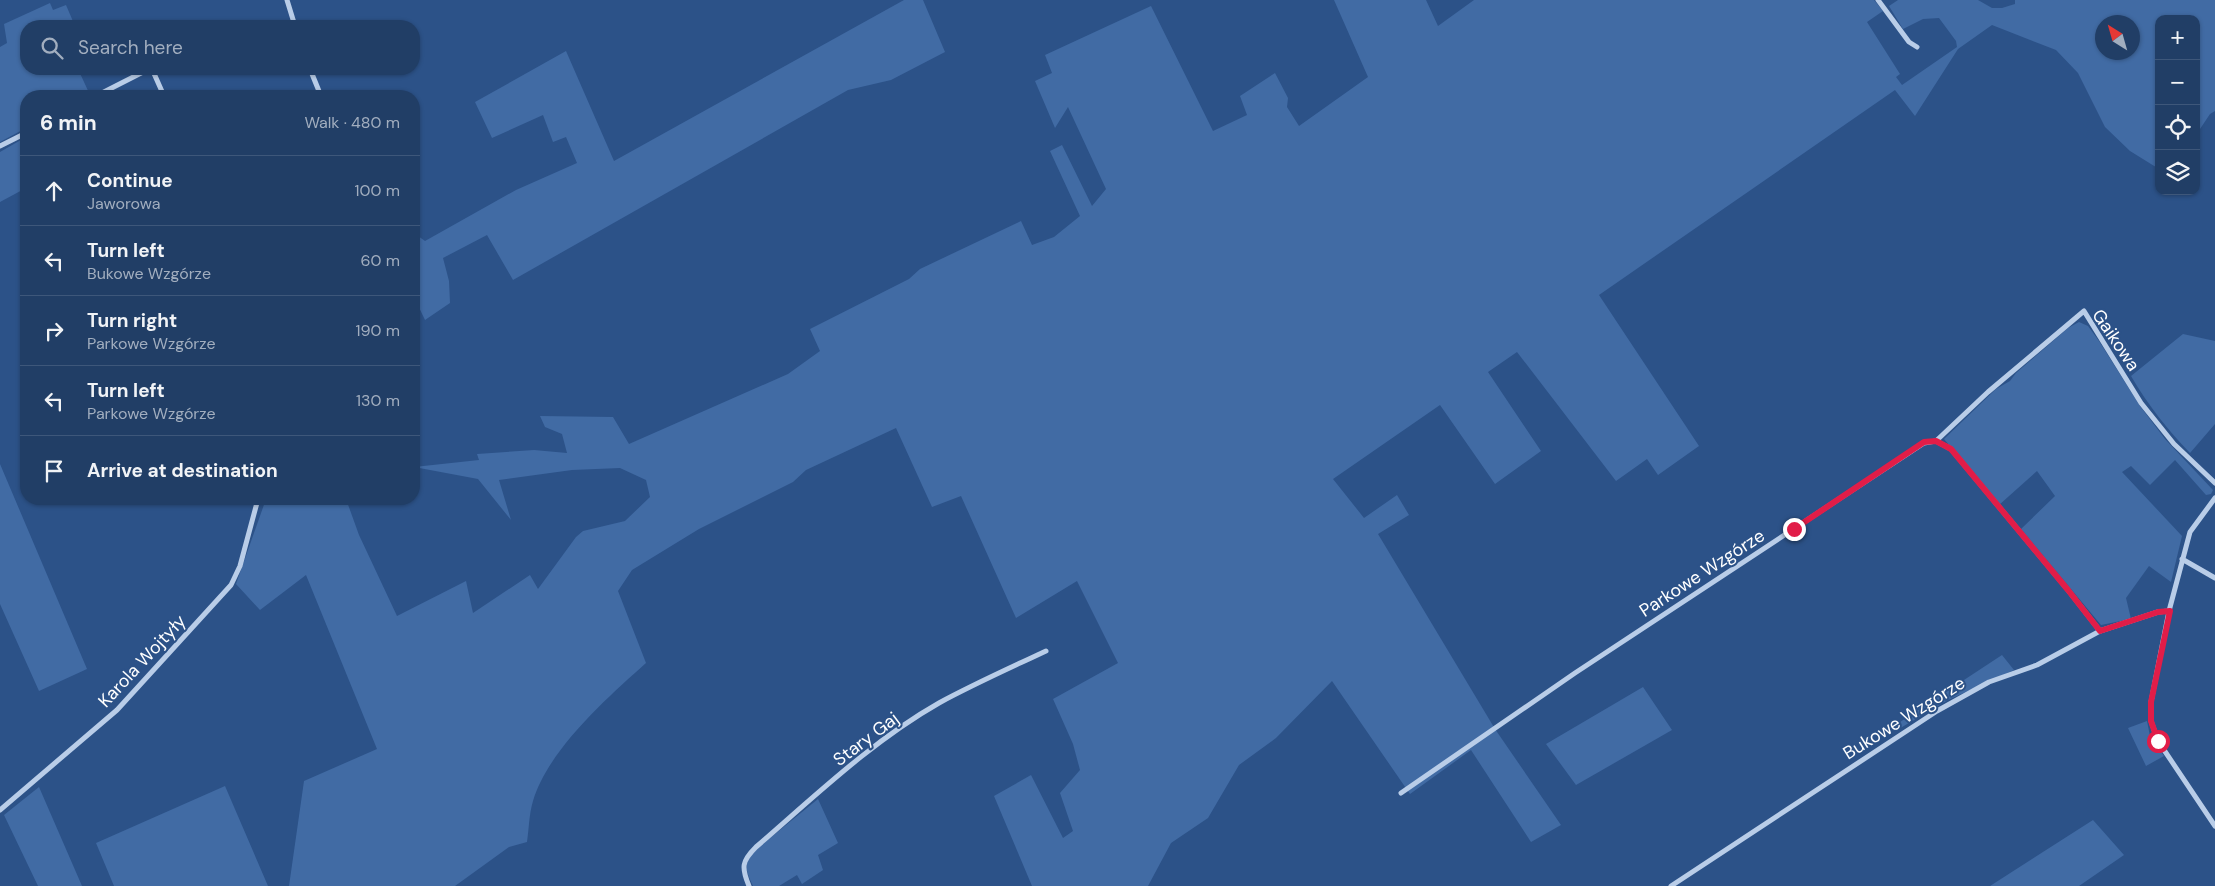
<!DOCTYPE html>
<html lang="en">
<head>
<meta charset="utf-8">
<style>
  body { margin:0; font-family:"DM Sans",sans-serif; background:#2d496f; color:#f1f3f6 }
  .controls { position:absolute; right:15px; top:15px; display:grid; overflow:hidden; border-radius:10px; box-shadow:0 1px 4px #0004 }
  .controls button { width:45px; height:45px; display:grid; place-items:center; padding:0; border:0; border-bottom:1px solid #3e577a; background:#213e66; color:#f1f3f6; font:25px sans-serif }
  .compass { position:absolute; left:2095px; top:15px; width:45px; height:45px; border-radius:50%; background:#213e66; box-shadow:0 1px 4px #0004; rotate:323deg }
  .stop { position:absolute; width:15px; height:15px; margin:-11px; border:4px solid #e11d48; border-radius:50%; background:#fff }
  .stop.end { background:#e11d48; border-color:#fff; box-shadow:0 1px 5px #0008 }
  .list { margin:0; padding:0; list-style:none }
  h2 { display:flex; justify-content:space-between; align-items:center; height:65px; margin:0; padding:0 20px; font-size:21px }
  h2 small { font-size:16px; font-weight:400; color:#a2aebf }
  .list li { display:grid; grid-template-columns:32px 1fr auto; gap:15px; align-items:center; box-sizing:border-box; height:70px; padding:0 20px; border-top:1px solid #3e577a }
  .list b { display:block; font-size:19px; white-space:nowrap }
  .list p { margin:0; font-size:16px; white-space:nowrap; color:#a2aebf }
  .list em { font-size:16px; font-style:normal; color:#a2aebf }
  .icon { flex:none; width:28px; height:28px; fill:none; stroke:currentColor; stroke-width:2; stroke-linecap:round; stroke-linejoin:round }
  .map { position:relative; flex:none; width:2215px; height:886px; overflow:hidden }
  .search { position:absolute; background:#213e66; box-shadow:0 1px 4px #0004; left:20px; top:20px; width:400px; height:55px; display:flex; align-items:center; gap:12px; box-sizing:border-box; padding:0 18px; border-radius:20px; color:#a2aebf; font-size:19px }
  .panel { position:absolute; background:#213e66; box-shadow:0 1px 4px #0004; left:20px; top:90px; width:400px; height:415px; border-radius:20px }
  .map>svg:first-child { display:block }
  .green { fill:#416ba4; fill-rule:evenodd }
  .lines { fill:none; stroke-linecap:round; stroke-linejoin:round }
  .street { stroke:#b9cde8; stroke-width:5 }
  .route { stroke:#e11d48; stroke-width:6 }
  .labels { text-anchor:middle; stroke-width:4; stroke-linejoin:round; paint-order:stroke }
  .street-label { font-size:18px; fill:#fff; stroke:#2c5288 }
</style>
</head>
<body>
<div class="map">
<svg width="2215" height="886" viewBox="0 0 2215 886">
  <rect width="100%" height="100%" fill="#2c5288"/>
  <!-- green -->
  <path class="green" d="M 904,0 L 923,0 L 945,52 L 891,80 L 848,90 L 513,280 L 487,235 L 443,258 L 449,281 L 450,303 L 425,320 L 414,297 L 414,233 L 425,241 L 516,190 L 577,163 L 566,137 L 553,142 L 543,115 L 492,138 L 475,102 L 566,51 L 614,161 Z
    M 1334,0 L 1426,0 L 1438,26 L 1474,0 L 1874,0 L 1883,11 L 1867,22 L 1900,74 L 1896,77 L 1902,85 L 1957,47 L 1956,41 L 1939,18 L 1923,19 L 1903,29 L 1889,6 L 1898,0 L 1978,0 L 1992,8 L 2002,8 L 2015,4 L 2015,0 L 2215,0 L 2215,111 L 2210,114 L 2196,135 L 2196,19 L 2159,19 L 2159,169 L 2130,151 L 2105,127 L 2078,73 L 2056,50 L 1992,25 L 1958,49 L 1915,116 L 1895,90 L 1599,295 L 1699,446 L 1658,475 L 1647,459 L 1616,481 L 1517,352 L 1488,372 L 1541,451 L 1495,484 L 1440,405 L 1333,479 L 1364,518 L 1397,495 L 1409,515 L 1378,534 L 1495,729 L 1561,825 L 1531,842 L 1471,750 L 1410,794 L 1332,681 L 1276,738 L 1239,765 L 1208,818 L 1171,843 L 1148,886 L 1032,886 L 994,796 L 1031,775 L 1063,838 L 1073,831 L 1060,793 L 1080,770 L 1073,744 L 1053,699 L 1118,663 L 1077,581 L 1016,618 L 961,496 L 932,507 L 896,428 L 806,470 L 793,482 L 699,529 L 632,570 L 618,591 L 646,663 C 608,697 548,750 533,801 C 529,814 529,829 527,842 L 509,847 L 455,886 L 289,886 L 304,781 L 377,749 L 306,575 L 260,610 L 236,584 L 266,499 L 346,499 L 359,535 L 397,616 L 466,581 L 473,613 L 530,575 L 538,589 L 576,537 L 583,531 L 625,521 L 650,497 L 646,480 L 620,468 L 572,470 L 499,480 L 511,520 L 478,479 L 414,467 L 479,460 L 477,454 L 534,450 L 567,453 L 562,434 L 545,427 L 540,416 L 613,417 L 629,444 L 788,374 L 820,351 L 810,329 L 909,279 L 920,269 L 1021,221 L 1032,245 L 1054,237 L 1080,216 L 1050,151 L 1062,145 L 1092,206 L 1106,189 L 1068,107 L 1055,128 L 1035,81 L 1052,73 L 1045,55 L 1151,6 L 1213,131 L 1247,115 L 1240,96 L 1275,73 L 1288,98 L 1287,107 L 1299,126 L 1368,77 ZM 2102,22 L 2132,22 L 2132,52 L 2102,52 Z
    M 50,3 L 53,10 L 66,5 L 75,26 L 26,26 L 26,69 L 78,69 L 90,95 L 26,96 L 26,128 L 0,142 L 0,47 L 7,43 L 4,24 Z
    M 26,137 L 26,188 L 0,202 L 0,152 Z
    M 2079,322 L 2088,326 L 2099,341 L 2140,406 L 2165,439 L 2213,490 L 2211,494 L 2206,495 L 2175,460 L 2150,485 L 2131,466 L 2122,472 L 2182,536 L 2171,582 L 2149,566 L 2126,598 L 2131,619 L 2101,625 L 2021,529 L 2055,496 L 2037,471 L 1999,505 L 1944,439 L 1996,389 L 2010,381 L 2016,373 L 2068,328 Z
    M 2183,334 L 2215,341 L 2215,424 L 2190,453 C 2167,429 2148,405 2131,376 Z
    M 0,464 L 87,669 L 39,691 L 0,604 Z
    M 2002,655 L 2014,670 L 1948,700 L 1897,730 L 1894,726 Z
    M 1643,687 L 1672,730 L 1576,785 L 1546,744 Z
    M 2147,721 L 2150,736 L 2164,756 L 2146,766 L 2128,728 Z
    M 225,786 L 268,886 L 114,886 L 96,843 Z
    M 39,787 L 82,886 L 38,886 L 4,815 Z
    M 818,799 L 838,843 L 818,855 L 823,870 L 802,884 L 797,875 L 779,886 L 753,886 C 746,871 743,865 754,851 Z
    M 2093,820 L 2124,855 L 2079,886 L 1990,886 Z"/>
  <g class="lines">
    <!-- street -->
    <path class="street" d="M 287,0 L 295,26
      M 1878,0 L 1909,42 L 1917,47
      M 152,69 L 164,96
      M 310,69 L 321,96
      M 96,96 L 149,69
      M 0,146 L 26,133
      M 1936,441 L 1988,392 L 2084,311 L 2141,403 L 2174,444 L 2215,483
      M 2215,498 L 2190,532 L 2169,611 L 2151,702 L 2151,721 L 2158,741 L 2215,826
      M 2182,559 L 2215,578
      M 1401,793 L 1575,673 L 1924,443 L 1936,441 L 1951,449 L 2068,590 L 2100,631
      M 0,810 L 117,710 L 231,585 L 240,566 L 258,499
      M 749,886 C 741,867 742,861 756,847 C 814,797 872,741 939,703 C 974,684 1010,668 1046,651
      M 1671,886 L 1937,711 L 1989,682 L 2037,665 L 2100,631 L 2158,612 L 2169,611"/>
  </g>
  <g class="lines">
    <!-- route -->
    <path class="route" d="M 1794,529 L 1924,442 L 1936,441 L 1951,449 L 2068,590 L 2100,631 L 2158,612 L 2170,611 L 2151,702 L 2151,721 L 2158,741"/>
  </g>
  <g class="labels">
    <!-- street labels -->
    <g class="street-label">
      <text transform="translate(2116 340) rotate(56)" y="6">Gaikowa</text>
      <text transform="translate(1702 573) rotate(-33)" y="6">Parkowe Wzgórze</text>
      <text transform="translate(142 661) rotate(-47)" y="6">Karola Wojtyły</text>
      <text transform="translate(1904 718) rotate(-32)" y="6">Bukowe Wzgórze</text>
      <text transform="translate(866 739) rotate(-37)" y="6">Stary Gaj</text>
    </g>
  </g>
</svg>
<div class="controls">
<button>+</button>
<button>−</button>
<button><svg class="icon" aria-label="locate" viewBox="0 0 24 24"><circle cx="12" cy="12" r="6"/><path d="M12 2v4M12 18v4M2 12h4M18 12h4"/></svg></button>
<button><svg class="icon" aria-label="layers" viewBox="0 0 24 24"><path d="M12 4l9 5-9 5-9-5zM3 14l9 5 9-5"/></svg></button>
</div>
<svg class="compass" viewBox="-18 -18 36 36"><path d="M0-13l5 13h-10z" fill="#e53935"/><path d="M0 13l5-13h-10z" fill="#a2aebf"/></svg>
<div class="stop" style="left:2158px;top:741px"></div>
<div class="stop end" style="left:1794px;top:529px"></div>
<div class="search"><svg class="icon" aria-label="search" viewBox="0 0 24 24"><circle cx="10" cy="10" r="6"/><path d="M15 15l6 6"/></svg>Search here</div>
<section class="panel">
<h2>6 min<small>Walk · 480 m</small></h2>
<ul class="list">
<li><svg class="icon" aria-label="ahead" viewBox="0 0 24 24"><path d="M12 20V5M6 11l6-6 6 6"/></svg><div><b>Continue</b><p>Jaworowa</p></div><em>100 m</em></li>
<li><svg class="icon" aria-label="left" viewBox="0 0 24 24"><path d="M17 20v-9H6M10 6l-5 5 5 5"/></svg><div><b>Turn left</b><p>Bukowe Wzgórze</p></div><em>60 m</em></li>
<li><svg class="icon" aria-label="right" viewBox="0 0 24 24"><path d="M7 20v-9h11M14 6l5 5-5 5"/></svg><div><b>Turn right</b><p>Parkowe Wzgórze</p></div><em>190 m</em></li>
<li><svg class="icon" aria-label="left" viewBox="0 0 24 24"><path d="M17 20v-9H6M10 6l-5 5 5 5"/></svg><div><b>Turn left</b><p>Parkowe Wzgórze</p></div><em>130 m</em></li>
<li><svg class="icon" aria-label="arrive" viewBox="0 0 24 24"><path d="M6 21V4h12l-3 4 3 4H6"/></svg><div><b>Arrive at destination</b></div></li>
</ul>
</section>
</div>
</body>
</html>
